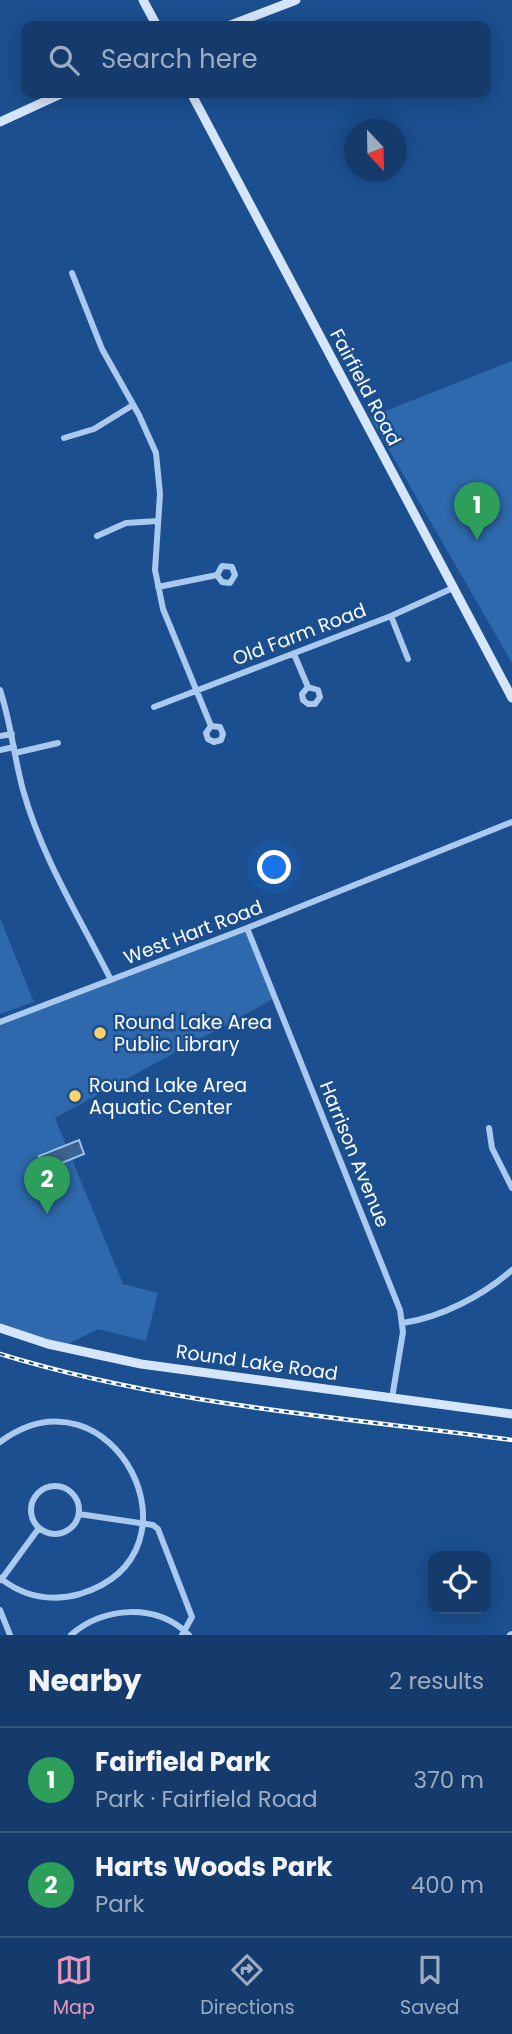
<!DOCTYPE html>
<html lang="en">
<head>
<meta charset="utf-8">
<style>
  body { margin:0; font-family:Poppins,sans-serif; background:#214673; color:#f1f3f6 }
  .controls { position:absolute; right:21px; bottom:21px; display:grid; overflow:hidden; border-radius:14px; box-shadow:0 4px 18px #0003 }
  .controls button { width:63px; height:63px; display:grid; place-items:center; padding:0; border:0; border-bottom:2px solid #33557e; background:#143b6b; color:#f1f3f6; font:35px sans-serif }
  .compass { position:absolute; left:344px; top:119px; width:63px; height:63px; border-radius:50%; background:#143b6b; box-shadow:0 4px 18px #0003; rotate:158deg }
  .you { position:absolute; left:275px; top:868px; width:24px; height:24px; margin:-18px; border:5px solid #fff; border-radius:50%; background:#1a73e8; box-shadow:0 0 0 10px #1a73e833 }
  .badge { display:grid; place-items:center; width:46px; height:46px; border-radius:50%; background:#e797bd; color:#fff; font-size:23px; font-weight:700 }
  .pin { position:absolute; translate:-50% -58px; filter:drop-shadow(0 2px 4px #0008) }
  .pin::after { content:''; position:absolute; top:37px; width:24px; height:21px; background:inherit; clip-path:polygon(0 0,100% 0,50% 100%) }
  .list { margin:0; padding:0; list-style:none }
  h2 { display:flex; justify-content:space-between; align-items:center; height:91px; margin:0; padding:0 28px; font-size:30px }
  h2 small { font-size:23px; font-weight:400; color:#9dadc1 }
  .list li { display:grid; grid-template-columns:46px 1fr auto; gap:21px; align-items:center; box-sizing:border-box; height:105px; padding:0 28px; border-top:2px solid #33557e }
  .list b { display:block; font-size:26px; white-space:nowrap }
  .list p { margin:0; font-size:23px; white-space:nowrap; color:#9dadc1 }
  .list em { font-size:23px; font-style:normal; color:#9dadc1 }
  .icon { flex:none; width:38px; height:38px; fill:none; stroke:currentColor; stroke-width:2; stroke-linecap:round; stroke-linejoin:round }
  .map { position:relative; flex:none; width:512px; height:1635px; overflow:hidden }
  .search { position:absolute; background:#143b6b; box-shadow:0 4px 18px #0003; left:21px; right:21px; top:21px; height:77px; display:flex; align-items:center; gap:18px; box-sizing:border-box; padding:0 24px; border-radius:14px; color:#9dadc1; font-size:26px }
  .sheet { height:301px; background:#143b6b }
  nav { display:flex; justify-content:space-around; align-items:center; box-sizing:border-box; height:98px; border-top:2px solid #33557e; background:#143b6b; font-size:19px; color:#9dadc1 }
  nav a { display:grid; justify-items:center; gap:4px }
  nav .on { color:#e797bd }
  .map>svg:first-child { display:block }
  .green { fill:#2e69ad }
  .water { fill:#3c6290; stroke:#9cc4f0; stroke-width:2 }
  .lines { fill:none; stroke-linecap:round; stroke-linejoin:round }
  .street { stroke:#a9c9ee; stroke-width:6 }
  .secondary { stroke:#d6e6fa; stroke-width:9 }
  .rail-casing { stroke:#fff; stroke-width:4.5 }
  .rail { stroke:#1b4f8f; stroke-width:2; stroke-dasharray:5; stroke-linecap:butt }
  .poi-dot { fill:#ffd166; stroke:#1b4f8f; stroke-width:2.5 }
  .labels { text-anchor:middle; stroke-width:5; stroke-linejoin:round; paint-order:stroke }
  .street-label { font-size:19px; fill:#fff; stroke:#1b4f8f }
  .poi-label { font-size:19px; fill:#fff; stroke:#1b4f8f; text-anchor:start }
</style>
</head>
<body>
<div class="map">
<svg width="512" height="1635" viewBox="0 0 512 1635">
  <rect width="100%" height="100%" fill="#1b4f8f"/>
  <!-- green -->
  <path class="green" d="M 512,361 L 512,663 L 370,417 Z
    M 0,918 L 34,1002 L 0,1014 Z
    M 247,929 L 275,998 L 55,1118 L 123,1284 L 158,1293 L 146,1341 L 98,1329 L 62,1347 L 0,1324 L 0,1023 Z"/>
  <!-- water -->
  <path class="water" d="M 79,1140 L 84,1154 L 59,1164 L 63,1176 L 49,1181 L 39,1156 Z"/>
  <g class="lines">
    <!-- street -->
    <path class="street" d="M 72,273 L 102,349 L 139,415 L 156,453 L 160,494 L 155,570 L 163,609 L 211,726 L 206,733 L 208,739 L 214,742 L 221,740 L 223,734 L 220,727 L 211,726
      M 64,438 L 94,429 L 133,405
      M 97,536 L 126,523 L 158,521
      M 158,587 L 217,575 L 222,582 L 230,583 L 235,575 L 232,567 L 222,566 L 217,575
      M 391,616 L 408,659
      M 294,654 L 308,687 L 302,694 L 303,700 L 308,704 L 315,704 L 320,697 L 318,690 L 308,687
      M 0,690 C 11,723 14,757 23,790 C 42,858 80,918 111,980
      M 154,707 L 391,616 L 455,587
      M 0,736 L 12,734
      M 0,750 L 14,747
      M 15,753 L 58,743
      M 247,928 L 400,1310 L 403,1332 L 392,1398
      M 0,1022 L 247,928 L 512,822
      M 489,1128 L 492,1148 L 512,1188
      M 403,1323 C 442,1317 482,1296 512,1270
      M 0,1442 C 111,1359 213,1553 80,1594 C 51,1602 24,1597 0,1578
      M31 1510a24 24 0 1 1 48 0a24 24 0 1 1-48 0Z
      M 79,1514 L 153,1525 L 158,1529 L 192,1617 L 182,1635
      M 1,1580 L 39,1528
      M 0,1610 L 10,1635
      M 71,1635 C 103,1606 157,1603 189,1635
      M 510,1635 L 512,1634"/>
    <!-- secondary -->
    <path class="secondary" d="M 143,0 L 157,26
      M 228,26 L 296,0
      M 191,93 L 512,698
      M 0,122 L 63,93
      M 0,1328 L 48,1344 L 141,1364 L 512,1414"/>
    <!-- rail casing -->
    <g class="rail-casing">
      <path id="rail" d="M 0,1354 C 165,1405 342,1417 512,1440"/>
    </g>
    <!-- rail -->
    <use href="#rail" class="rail"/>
  </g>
  <!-- markers -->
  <g class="poi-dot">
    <circle cx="100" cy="1033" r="7"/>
    <circle cx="75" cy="1096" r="7"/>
  </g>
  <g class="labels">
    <!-- street labels -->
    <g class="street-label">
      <text transform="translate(366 387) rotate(62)" y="7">Fairfield Road</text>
      <text transform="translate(299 634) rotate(-21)" y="7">Old Farm Road</text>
      <text transform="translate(193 932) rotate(-21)" y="7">West Hart Road</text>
      <text transform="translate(355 1154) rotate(68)" y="7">Harrison Avenue</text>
      <text transform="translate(257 1362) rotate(8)" y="7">Round Lake Road</text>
    </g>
    <!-- poi labels -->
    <g class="poi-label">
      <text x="114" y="1029">Round Lake Area<tspan x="114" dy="22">Public Library</tspan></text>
      <text x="89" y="1092">Round Lake Area<tspan x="89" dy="22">Aquatic Center</tspan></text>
    </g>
  </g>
</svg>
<div class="controls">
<button><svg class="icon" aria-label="locate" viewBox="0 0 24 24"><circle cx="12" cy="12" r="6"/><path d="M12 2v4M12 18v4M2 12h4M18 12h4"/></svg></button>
</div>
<svg class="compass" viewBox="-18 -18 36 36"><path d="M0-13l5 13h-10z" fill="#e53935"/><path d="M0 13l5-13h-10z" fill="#9dadc1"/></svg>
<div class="you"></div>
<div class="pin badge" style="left:477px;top:540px;background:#2e9e5b">1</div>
<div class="pin badge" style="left:47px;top:1214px;background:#2e9e5b">2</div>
<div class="search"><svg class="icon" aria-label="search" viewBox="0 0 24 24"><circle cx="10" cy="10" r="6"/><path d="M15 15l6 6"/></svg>Search here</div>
</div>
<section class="sheet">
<h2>Nearby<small>2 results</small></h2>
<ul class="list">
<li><span class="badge" style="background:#2e9e5b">1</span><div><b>Fairfield Park</b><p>Park · Fairfield Road</p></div><em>370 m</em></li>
<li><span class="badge" style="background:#2e9e5b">2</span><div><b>Harts Woods Park</b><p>Park</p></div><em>400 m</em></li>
</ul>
</section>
<nav>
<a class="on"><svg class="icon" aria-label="map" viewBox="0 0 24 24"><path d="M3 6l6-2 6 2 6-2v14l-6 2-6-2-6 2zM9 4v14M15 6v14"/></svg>Map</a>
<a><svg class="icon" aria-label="directions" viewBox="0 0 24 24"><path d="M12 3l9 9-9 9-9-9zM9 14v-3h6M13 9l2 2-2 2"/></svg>Directions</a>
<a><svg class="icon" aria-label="saved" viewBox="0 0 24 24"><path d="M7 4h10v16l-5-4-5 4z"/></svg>Saved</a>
</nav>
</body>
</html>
